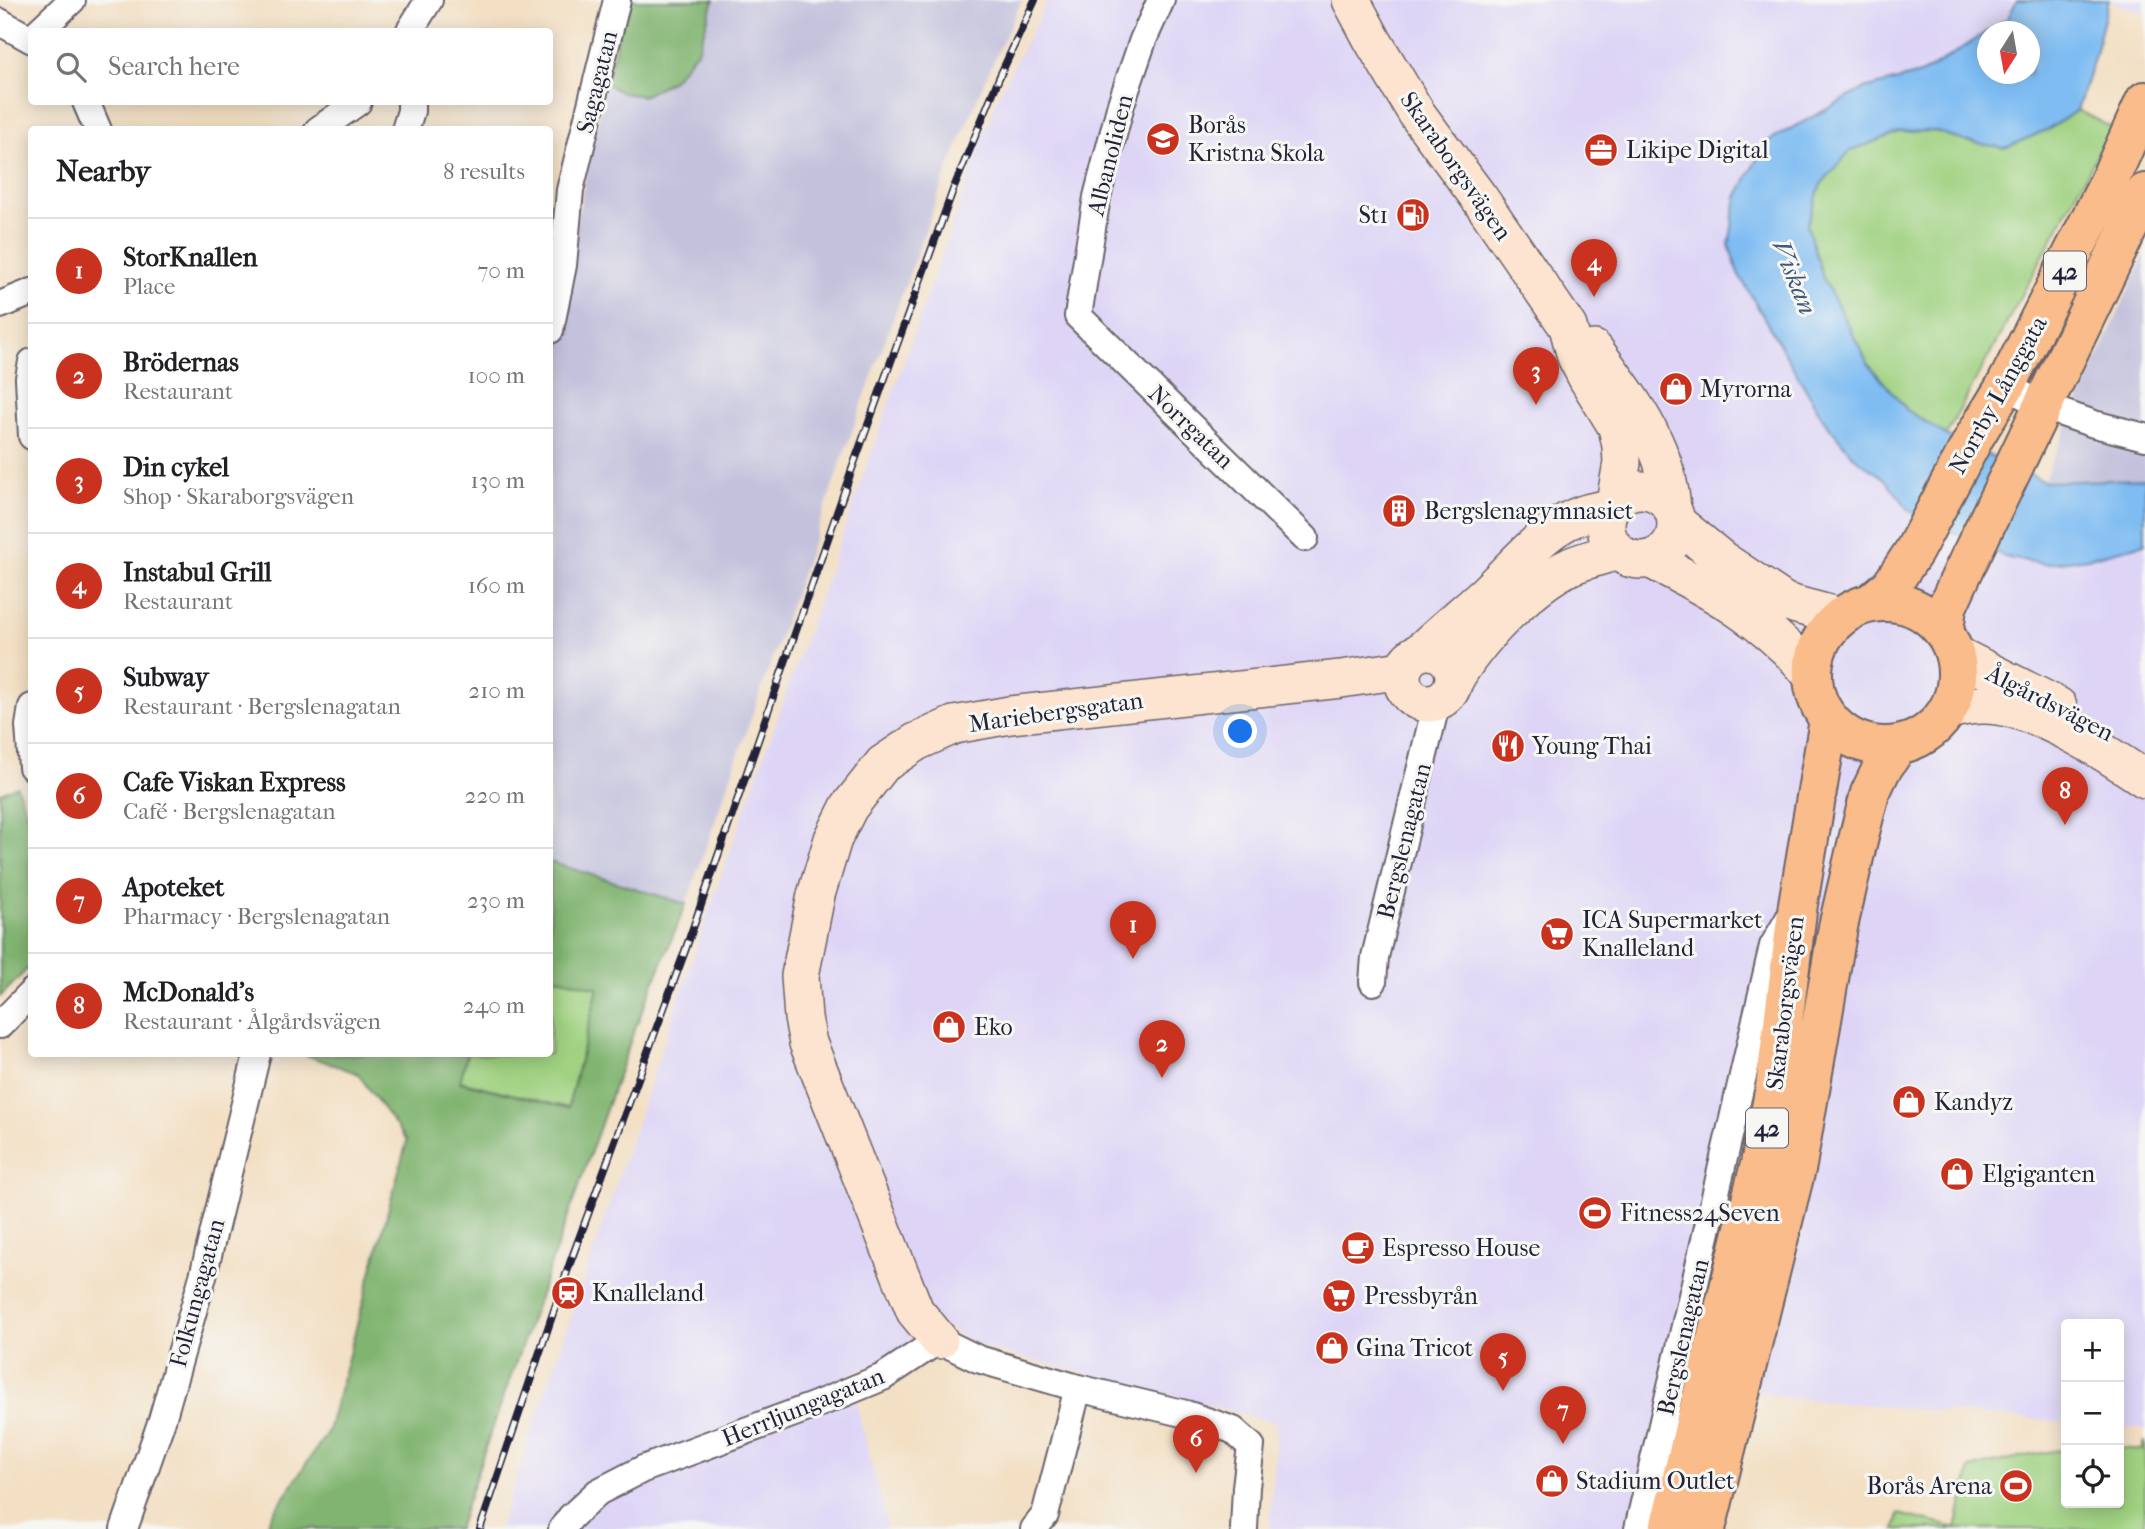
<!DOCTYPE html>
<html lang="en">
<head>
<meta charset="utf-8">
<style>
  body { margin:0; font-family:"IM FELL French Canon",serif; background:#f6f6f6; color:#202124 }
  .controls { position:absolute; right:21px; bottom:21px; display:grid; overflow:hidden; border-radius:7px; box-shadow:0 4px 18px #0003 }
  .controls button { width:63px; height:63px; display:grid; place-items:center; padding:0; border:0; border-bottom:2px solid #e0e0e0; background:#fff; color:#202124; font:35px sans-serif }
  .compass { position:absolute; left:1977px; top:21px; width:63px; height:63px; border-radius:50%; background:#fff; box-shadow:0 4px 18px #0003; rotate:191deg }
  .you { position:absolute; left:1241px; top:732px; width:24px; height:24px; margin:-18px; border:5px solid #fff; border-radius:50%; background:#1a73e8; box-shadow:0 0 0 10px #1a73e833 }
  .badge { display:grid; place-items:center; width:46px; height:46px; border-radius:50%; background:#c8321e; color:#fff; font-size:23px; font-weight:700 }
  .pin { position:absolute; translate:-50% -58px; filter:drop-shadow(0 2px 4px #0008) }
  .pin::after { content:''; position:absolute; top:37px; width:24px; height:21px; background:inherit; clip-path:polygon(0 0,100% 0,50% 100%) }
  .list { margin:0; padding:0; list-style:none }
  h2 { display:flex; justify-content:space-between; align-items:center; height:91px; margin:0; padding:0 28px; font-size:30px }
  h2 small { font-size:23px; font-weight:400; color:#757577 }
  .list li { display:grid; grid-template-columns:46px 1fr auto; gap:21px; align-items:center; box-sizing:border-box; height:105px; padding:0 28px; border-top:2px solid #e0e0e0 }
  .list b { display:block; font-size:26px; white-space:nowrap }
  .list p { margin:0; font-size:23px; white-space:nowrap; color:#757577 }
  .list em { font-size:23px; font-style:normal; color:#757577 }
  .icon { flex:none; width:38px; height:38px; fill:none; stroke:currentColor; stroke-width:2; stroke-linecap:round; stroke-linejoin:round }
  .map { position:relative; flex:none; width:2145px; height:1529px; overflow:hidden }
  .search { position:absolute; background:#fff; box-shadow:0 4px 18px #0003; left:28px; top:28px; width:525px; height:77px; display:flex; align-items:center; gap:18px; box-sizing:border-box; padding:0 24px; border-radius:7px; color:#757577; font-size:26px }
  .panel { position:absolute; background:#fff; box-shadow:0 4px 18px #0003; left:28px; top:126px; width:525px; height:931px; border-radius:7px }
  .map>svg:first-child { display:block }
  .built { fill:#ded5f6 }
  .industrial { fill:#c3c1dc }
  .green { fill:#a0d282; stroke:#617a5e; stroke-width:2 }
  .forest { fill:#80b470; stroke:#516b56; stroke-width:2 }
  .water { fill:#7ebcf2; stroke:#506f96; stroke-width:2 }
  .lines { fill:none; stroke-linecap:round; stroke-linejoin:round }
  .street-casing { stroke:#6b646b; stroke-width:30 }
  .secondary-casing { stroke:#6b646b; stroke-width:40 }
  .primary-casing { stroke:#6b646b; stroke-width:42 }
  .street { stroke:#fff; stroke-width:26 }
  .secondary { stroke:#fde4d0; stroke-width:37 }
  .primary { stroke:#f9bc8a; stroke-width:38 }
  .rail-casing { stroke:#22223b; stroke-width:8 }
  .rail { stroke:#f6f6f2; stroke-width:5; stroke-dasharray:16; stroke-linecap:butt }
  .labels { text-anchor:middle; stroke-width:6; stroke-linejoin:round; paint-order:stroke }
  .shield { fill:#f6f6f2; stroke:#626272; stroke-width:2 }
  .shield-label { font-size:23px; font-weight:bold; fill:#22223b }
  .street-label { font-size:24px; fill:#22223b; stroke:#f6f6f2 }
  .poi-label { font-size:24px; fill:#22223b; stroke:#f6f6f2; text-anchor:start }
  .water-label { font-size:26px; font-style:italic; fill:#42587b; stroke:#f6f6f2 }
</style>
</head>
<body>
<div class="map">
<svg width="2145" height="1529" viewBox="0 0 2145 1529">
  <rect width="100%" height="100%" fill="#f6f6f2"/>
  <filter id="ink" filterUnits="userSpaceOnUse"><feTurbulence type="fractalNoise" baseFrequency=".0143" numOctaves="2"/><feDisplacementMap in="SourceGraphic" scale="14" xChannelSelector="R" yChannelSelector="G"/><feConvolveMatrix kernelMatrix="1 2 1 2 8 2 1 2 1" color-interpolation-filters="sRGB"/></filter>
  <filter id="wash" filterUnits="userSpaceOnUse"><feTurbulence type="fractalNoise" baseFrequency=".00686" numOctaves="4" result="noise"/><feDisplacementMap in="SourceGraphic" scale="28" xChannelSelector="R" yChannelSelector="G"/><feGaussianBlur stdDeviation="1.57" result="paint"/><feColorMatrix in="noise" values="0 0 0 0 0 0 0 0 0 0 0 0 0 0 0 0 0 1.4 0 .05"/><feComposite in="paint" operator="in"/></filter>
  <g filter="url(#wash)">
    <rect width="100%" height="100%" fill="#f3dfc3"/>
    <!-- built -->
    <path class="built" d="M 1048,0 L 2017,0 L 2008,18 L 1972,43 L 1924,73 L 1864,89 L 1729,245 L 1738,273 L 1823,419 L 1853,456 L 1886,480 L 1910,511 L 2008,558 L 2046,564 L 2088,558 L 2145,544 L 2145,1429 L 2119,1427 L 2119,1324 L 2066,1324 L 2066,1422 L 1788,1398 L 1671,1372 L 1629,1529 L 1270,1529 L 1277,1423 L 981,1347 L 940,1324 L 914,1332 L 903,1352 L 849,1375 L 888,1529 L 499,1529 L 706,919 L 998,96 Z
      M 2109,0 L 2145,0 L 2145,13 L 2109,1 Z"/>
    <!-- industrial -->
    <path class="industrial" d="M 714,0 L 1022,0 L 984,82 L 941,187 L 846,448 L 686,904 L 550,862 L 550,361 L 590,154 L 606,83 L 698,50 Z
      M 2145,253 L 2145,479 L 2043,481 Z"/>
    <!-- green -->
    <path class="green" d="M 2077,110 L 2112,128 L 1946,435 L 1907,410 L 1869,365 L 1823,278 L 1807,225 L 1821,184 L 1850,151 L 1899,132 L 1935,131 L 1965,141 L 2049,129 Z
      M 550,976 L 598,988 L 568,1108 L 460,1081 L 467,1054 L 550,1054 Z
      M 2145,1441 L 2145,1529 L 1895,1529 L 1899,1514 L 1956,1528 L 1970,1469 C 2003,1460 2033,1454 2066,1449 L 2066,1503 L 2119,1503 L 2119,1448 L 2142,1450 Z"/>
    <!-- forest -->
    <path class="forest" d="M 627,0 L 714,0 L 698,50 L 673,80 L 643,96 L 622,93 L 606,83 Z
      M 17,786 L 31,826 L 31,965 L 0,997 L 0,793 Z
      M 550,862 L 686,904 L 634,1031 L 486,1446 L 458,1529 L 265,1529 L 270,1518 L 328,1431 L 407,1141 L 357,1073 L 303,1054 L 467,1054 L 460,1082 L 568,1108 L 598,988 L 550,976 Z"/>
    <!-- water -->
    <path class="water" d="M 2017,0 L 2109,0 L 2092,65 L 2077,110 L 2049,129 L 2005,148 L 1965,141 L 1935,131 L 1899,132 L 1850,151 L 1821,184 L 1807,225 L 1823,278 L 1869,365 L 1907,410 L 1946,435 L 2045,482 L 2145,479 L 2145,544 L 2088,558 L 2046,564 L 2008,558 L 1910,511 L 1886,480 L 1853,456 L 1823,419 L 1738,273 L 1729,245 L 1737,197 L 1766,142 L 1864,89 L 1924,73 L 1987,32 L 1988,74 L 2030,74 L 2030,32 L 1988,31 L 2008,18 Z"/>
  </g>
  <g filter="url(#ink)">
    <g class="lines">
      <!-- street casing -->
      <g class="street-casing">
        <path id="street" d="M 1161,0 L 1143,40 L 1121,104 L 1097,197 L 1078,316 L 1305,538
          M 0,22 L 32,40
          M 38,32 L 72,0
          M 409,32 L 429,0
          M 86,102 L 98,130
          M 318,130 L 358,102
          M 405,130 L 411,111 L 411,102
          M 0,305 L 32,292
          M 550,330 L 563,265 L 570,190 L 617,0
          M 32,362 L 29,378 L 32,436
          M 2006,385 L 2042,406 L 2094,424 L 2145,437
          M 32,707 L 29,726 L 32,767
          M 1373,982 L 1375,957 L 1437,701
          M 0,1025 L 32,992
          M 124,1529 L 162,1420 L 203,1276 L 257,1054
          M 562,1529 L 571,1517 L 598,1492 L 643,1469 L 813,1406 L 883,1377 L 939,1340 L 978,1359 L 1078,1388 L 1186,1414 L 1233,1430 L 1251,1446 L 1246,1487 L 1244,1529
          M 1034,1529 L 1045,1515 L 1078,1388
          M 1638,1529 L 1773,946 L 1791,915"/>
      </g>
      <!-- secondary casing -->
      <g class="secondary-casing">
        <path id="secondary" d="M 1351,0 L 1373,41 L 1417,114 L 1480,199 L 1568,327 L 1576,357 L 1587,378 L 1617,427 L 1621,446 L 1622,463 L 1615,502
          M 1594,349 C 1631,400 1667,444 1672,509
          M1606 525a35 35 0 1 1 70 0a35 35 0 1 1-70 0Z
          M 1676,522 L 1721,559 L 1785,602 L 1841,617
          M 1649,559 C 1710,589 1770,622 1813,677
          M1402 677a26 26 0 1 1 52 0a26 26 0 1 1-52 0Z
          M 1421,651 C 1442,631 1464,613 1485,594 C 1523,559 1554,512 1610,509
          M 1955,654 L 2058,706
          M 1453,683 C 1475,642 1530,585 1571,566 C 1586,560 1602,556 1618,551
          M 1947,711 C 1959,707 1971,705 1984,705 C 2033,705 2105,752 2145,779
          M 939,1340 L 915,1311 L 808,1043 L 803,1018 L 800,976 L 816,895 L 833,839 L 849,807 L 883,764 L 916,742 L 954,725 L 1010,715 L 1341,679 L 1402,670"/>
      </g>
      <!-- primary casing -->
      <g class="primary-casing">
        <path id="primary" d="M1813 674a72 72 0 1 1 144 0a72 72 0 1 1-144 0Z
          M 1871,603 L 1891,586 L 1914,551 L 1975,436 L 2006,385 L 2105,190 L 2145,101
          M 1944,631 L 1947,607 L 1963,572 L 2145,193
          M 1669,1529 L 1760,1164 L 1775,1087 L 1798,904 L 1829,720
          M 1706,1529 L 1797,1165 L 1838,927 L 1858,840 L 1870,793 L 1881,770 L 1898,745"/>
      </g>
      <!-- street -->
      <use href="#street" class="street"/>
      <!-- secondary -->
      <use href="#secondary" class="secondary"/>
      <!-- primary -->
      <use href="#primary" class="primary"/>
      <!-- rail casing -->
      <g class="rail-casing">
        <path id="rail" d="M 480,1529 L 570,1263 L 685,951 L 852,469 L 953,190 L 999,78 L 1035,0"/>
      </g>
      <!-- rail -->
      <use href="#rail" class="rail"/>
    </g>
  </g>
  <!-- icons -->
  <defs>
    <g id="school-disc" transform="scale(1.75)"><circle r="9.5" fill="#c8321e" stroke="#f6f6f2"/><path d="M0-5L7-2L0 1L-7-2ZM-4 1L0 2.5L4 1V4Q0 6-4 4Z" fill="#fff"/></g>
    <g id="office-disc" transform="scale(1.75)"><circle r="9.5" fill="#c8321e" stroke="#f6f6f2"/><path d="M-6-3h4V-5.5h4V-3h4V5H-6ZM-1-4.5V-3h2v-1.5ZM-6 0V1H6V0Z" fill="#fff"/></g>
    <g id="fuel-disc" transform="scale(1.75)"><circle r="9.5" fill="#c8321e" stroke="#f6f6f2"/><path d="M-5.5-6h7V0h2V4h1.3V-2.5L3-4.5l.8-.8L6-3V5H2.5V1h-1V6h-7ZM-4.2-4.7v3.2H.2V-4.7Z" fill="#fff"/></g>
    <g id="shop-disc" transform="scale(1.75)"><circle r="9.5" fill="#c8321e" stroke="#f6f6f2"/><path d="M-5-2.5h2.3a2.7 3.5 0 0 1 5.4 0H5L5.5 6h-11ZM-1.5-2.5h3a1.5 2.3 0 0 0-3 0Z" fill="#fff"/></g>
    <g id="building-disc" transform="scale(1.75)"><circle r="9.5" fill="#c8321e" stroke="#f6f6f2"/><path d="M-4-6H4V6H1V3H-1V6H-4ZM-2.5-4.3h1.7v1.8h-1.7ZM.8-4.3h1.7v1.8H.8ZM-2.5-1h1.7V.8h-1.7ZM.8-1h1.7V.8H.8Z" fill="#fff"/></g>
    <g id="restaurant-disc" transform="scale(1.75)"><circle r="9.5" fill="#c8321e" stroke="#f6f6f2"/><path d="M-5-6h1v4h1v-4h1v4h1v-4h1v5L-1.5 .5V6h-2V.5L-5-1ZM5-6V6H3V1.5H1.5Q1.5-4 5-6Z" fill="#fff"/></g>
    <g id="supermarket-disc" transform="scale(1.75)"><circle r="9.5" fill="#c8321e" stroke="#f6f6f2"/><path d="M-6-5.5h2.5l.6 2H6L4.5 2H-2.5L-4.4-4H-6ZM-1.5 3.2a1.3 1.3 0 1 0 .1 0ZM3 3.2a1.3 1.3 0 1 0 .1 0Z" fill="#fff"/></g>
    <g id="stadium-disc" transform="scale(1.75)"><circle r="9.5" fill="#c8321e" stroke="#f6f6f2"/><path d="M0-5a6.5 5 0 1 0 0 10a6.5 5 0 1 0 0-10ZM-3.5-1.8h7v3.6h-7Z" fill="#fff"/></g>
    <g id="cafe-disc" transform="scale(1.75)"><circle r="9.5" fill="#c8321e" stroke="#f6f6f2"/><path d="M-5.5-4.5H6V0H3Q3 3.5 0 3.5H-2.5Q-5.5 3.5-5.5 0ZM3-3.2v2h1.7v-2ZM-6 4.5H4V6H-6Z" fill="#fff"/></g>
    <g id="station-disc" transform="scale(1.75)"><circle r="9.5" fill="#c8321e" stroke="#f6f6f2"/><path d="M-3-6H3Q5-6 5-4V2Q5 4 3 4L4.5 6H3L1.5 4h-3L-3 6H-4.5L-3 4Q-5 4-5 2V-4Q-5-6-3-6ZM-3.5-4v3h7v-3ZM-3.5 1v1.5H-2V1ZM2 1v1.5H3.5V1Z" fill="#fff"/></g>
  </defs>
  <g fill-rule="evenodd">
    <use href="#school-disc" x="1163" y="139"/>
    <use href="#office-disc" x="1601" y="150"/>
    <use href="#fuel-disc" x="1413" y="215"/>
    <use href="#shop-disc" x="1676" y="389"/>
    <use href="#building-disc" x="1399" y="511"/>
    <use href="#restaurant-disc" x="1508" y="746"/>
    <use href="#supermarket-disc" x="1557" y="934"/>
    <use href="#shop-disc" x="949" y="1027"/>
    <use href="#shop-disc" x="1909" y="1102"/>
    <use href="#shop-disc" x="1957" y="1174"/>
    <use href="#stadium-disc" x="1595" y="1213"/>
    <use href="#cafe-disc" x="1358" y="1248"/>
    <use href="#station-disc" x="568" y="1293"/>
    <use href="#supermarket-disc" x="1339" y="1296"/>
    <use href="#shop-disc" x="1332" y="1348"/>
    <use href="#shop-disc" x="1552" y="1481"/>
    <use href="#stadium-disc" x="2016" y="1486"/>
  </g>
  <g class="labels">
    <!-- shield labels -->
    <g class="shield">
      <rect x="2044" y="251.5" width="42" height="39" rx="5"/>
      <rect x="1746" y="1108.5" width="42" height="39" rx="5"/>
    </g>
    <g class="shield-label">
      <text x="2065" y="279">42</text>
      <text x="1767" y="1136">42</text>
    </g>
    <!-- street labels -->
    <g class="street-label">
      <text transform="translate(597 82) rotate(-76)" y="8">Sagagatan</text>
      <text transform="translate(1110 155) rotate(-76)" y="8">Albanoliden</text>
      <text transform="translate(1456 166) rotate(55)" y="8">Skaraborgsvägen</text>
      <text transform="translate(1998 395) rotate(-61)" y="8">Norrby Långgata</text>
      <text transform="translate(1191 427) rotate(44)" y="8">Norrgatan</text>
      <text transform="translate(2050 703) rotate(27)" y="8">Ålgårdsvägen</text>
      <text transform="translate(1056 712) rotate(-8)" y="8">Mariebergsgatan</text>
      <text transform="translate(1404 841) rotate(-76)" y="8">Bergslenagatan</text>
      <text transform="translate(1785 1003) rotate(-83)" y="8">Skaraborgsvägen</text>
      <text transform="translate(197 1293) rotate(-75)" y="8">Folkungagatan</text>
      <text transform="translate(1683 1337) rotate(-77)" y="8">Bergslenagatan</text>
      <text transform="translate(803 1407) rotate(-22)" y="8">Herrljungagatan</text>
    </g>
    <!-- poi labels -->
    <g class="poi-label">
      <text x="1188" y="133">Borås<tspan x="1188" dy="28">Kristna Skola</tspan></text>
      <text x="1626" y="158">Likipe Digital</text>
      <text x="1388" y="223" text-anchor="end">St1</text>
      <text x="1700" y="397">Myrorna</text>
      <text x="1424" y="519">Bergslenagymnasiet</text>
      <text x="1532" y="754">Young Thai</text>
      <text x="1582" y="928">ICA Supermarket<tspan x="1582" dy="28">Knalleland</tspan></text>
      <text x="974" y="1035">Eko</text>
      <text x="1934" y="1110">Kandyz</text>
      <text x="1982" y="1182">Elgiganten</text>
      <text x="1620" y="1221">Fitness24Seven</text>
      <text x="1382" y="1256">Espresso House</text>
      <text x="592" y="1301">Knalleland</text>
      <text x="1364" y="1304">Pressbyrån</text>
      <text x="1356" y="1356">Gina Tricot</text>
      <text x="1576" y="1489">Stadium Outlet</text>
      <text x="1992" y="1494" text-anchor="end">Borås Arena</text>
    </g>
    <!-- water labels -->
    <g class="water-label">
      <text transform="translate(1795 277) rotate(68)" y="9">Viskan</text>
    </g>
  </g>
</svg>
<div class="controls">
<button>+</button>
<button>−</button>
<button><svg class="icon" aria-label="locate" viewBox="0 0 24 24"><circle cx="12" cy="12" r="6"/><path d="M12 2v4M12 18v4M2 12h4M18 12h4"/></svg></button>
</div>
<svg class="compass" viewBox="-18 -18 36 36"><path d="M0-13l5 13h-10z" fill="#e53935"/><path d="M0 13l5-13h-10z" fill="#757577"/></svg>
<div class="you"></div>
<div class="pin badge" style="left:1133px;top:959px">1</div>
<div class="pin badge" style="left:1162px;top:1078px">2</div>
<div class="pin badge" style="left:1536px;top:405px">3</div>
<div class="pin badge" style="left:1594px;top:297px">4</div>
<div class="pin badge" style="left:1503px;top:1391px">5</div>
<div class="pin badge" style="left:1196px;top:1473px">6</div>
<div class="pin badge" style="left:1563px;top:1444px">7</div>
<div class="pin badge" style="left:2065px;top:825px">8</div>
<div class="search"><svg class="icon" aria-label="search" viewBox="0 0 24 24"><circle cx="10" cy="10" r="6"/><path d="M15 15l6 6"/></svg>Search here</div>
<section class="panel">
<h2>Nearby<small>8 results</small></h2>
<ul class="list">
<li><span class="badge">1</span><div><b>StorKnallen</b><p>Place</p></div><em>70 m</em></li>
<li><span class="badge">2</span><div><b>Brödernas</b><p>Restaurant</p></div><em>100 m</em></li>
<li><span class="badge">3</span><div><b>Din cykel</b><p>Shop · Skaraborgsvägen</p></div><em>130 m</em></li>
<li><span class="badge">4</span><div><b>Instabul Grill</b><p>Restaurant</p></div><em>160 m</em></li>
<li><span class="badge">5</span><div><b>Subway</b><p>Restaurant · Bergslenagatan</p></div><em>210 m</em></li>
<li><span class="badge">6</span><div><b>Cafe Viskan Express</b><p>Café · Bergslenagatan</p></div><em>220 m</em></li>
<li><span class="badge">7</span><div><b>Apoteket</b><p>Pharmacy · Bergslenagatan</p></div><em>230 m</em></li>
<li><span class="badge">8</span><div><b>McDonald's</b><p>Restaurant · Ålgårdsvägen</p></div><em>240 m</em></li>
</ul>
</section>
</div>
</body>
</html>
